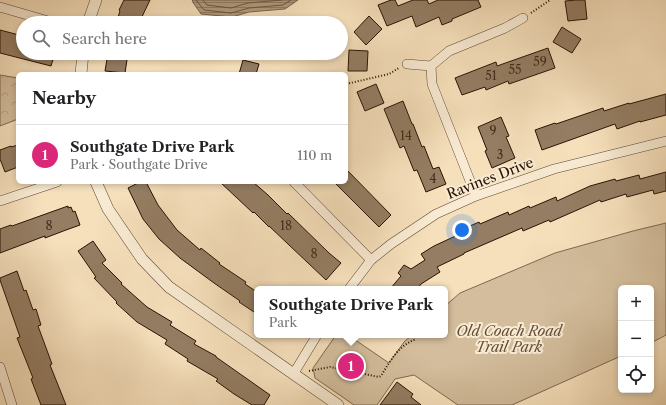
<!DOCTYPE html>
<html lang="en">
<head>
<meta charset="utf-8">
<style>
  body { margin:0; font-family:"Libre Caslon Text",serif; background:#f6f6f6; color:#202124 }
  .controls { position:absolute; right:12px; bottom:12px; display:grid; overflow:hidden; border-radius:6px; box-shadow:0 2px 6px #0003 }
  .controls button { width:36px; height:36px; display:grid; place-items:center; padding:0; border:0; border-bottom:1px solid #e0e0e0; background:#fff; color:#202124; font:20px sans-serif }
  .you { position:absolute; left:462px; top:230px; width:14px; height:14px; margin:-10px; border:3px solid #fff; border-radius:50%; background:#1a73e8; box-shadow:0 0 0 6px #1a73e833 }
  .badge { display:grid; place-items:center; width:26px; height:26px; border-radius:50%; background:#db2777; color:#fff; font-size:13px; font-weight:700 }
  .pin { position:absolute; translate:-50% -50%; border:2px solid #fff; box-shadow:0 1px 4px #0006 }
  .popup { position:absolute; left:254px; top:286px; width:194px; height:52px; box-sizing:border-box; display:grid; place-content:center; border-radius:6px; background:#fff; filter:drop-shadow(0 1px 3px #0005); font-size:13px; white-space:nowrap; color:#757577 }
  .popup b { font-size:15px; color:#202124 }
  .popup::after { content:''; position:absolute; left:50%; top:100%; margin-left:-8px; border:8px solid transparent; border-top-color:#fff }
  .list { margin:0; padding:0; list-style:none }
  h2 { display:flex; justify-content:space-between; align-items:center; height:52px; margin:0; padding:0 16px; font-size:17px }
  h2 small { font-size:13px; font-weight:400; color:#757577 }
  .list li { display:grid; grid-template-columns:26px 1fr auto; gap:12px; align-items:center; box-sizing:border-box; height:60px; padding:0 16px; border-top:1px solid #e0e0e0 }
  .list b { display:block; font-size:15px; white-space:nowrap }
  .list p { margin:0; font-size:13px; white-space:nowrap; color:#757577 }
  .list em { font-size:13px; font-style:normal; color:#757577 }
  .icon { flex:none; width:22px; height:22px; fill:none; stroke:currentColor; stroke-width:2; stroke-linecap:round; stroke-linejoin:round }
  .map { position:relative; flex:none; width:666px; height:405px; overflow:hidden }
  .search { position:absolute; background:#fff; box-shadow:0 2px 6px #0003; left:16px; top:16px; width:332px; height:44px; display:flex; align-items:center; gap:10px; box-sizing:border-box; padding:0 14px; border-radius:22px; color:#757577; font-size:15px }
  .panel { position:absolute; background:#fff; box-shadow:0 2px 6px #0003; left:16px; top:72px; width:332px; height:112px; border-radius:6px }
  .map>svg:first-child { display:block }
  .forest { fill:url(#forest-crowns); stroke:#7e684f }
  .park { fill:#d3bd9c; stroke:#7e684f }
  .water { fill:url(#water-rules); stroke:#7a644c }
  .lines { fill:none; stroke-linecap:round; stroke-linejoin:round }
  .shore { stroke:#6c5640; stroke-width:1 }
  .building { fill:#947d63; stroke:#291202 }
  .minor-casing { stroke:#5c4630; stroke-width:10 }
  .tertiary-casing { stroke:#5c4630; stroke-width:12 }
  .path { stroke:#291202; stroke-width:2; stroke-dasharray:1 2; stroke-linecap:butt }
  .minor { stroke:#f9ebd3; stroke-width:9 }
  .tertiary { stroke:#f9ebd3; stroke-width:11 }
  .labels { text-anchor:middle; stroke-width:4; stroke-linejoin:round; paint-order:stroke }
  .number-label { font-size:12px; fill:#442d1a }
  .street-label { font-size:14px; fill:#291202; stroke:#f9ebd3 }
  .park-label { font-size:14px; font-style:italic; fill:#644e38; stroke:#f9ebd3 }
</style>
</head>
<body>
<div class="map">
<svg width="666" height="405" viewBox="0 0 666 405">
  <defs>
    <pattern id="forest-crowns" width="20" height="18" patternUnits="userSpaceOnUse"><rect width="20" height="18" fill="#d3bd9c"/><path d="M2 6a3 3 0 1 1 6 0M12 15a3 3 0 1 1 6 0" fill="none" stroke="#b5a185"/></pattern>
    <pattern id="water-rules" width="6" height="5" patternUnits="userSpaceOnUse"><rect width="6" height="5" fill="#b09a7d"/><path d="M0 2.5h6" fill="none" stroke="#8f7c64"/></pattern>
  </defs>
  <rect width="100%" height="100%" fill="#f6e0bc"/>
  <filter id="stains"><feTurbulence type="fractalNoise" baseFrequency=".005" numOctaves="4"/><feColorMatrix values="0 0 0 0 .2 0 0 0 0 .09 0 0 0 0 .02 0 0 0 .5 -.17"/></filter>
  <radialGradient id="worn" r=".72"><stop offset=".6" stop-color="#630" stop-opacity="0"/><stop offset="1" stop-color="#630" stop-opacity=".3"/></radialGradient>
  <!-- forest -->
  <path class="forest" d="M 0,75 L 18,78 L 18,119 L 0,126 Z"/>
  <!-- park -->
  <path class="park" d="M 666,223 L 666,335 L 651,343 L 651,288 L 621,288 L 621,356 L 512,405 L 458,405 L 414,375 L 395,379 L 377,405 L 354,405 L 315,378 L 313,368 L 336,335 L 348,335 L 389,363 L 404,342 L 412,335 L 445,335 L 445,306 L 460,293 L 555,253 L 633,231 Z"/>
  <!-- water -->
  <path class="water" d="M 193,0 L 298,0 L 285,9 L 249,12 L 232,17 L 201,14 L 192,1 Z"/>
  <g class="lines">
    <!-- shore -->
    <path class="shore" d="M 196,0 L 204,10 L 231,13 L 249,8 L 283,5 L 291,0
      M 203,0 L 207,5 L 231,8 L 248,3 L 282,0"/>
  </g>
  <!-- building -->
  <path class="building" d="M 124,0 L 150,0 L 139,23 L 116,23 L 120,11 L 119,10 Z
    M 391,0 L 395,0 L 398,6 L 413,0 L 427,0 L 429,4 L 438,0 L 478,0 L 481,7 L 452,19 L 452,21 L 442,25 L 439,17 L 416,27 L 412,16 L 387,26 L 378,5 Z
    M 576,0 L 585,0 L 587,19 L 568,21 L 565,1 Z
    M 369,16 L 382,29 L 366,45 L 354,32 Z
    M 562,27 L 581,39 L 572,53 L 553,42 Z
    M 0,30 L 23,36 L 23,53 L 55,53 L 51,66 L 0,53 Z
    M 548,48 L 555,68 L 509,84 L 508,81 L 486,90 L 485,87 L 462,95 L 455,78 L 496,62 L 497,66 Z
    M 349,50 L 368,51 L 367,71 L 348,71 Z
    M 108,53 L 128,53 L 125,73 L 105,71 Z
    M 243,60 L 259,64 L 256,74 L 239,74 Z
    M 376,84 L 384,103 L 365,111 L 357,92 Z
    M 666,94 L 666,115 L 640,122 L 640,121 L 617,129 L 615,124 L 542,150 L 535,130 L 555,123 L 556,124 L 603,108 L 604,111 L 629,103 L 629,104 Z
    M 403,101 L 412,124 L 413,124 L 422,147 L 424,146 L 433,169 L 439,167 L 446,184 L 426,192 L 417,170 L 414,171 L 404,146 L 400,148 L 384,109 Z
    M 501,117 L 509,136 L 506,137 L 515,158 L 492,168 L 485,151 L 487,150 L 478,127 Z
    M 18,145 L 18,167 L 5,172 L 0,159 L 0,150 L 11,146 L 11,147 Z
    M 346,169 L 391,215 L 379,227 L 334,182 L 346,182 Z
    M 666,172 L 666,191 L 654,194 L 653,190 L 627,197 L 626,194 L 601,202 L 600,200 L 550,222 L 549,220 L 523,231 L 522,228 L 464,253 L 464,254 L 437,267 L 440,272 L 421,284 L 417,289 L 390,289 L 401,276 L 398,273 L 404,265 L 411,269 L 425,260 L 421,254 L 434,246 L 462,233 L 461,230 L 479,222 L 480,224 L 508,212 L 509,215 L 529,206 L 530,208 L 556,197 L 557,201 L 590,186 L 615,179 L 616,181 L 639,175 L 640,179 Z
    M 140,182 L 146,182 L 158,205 L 177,230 L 200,250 L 201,248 L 220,263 L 219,264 L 246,282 L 245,284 L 257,292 L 257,314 L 239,302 L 240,301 L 214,283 L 180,258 L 159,239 L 143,219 L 128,188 Z
    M 220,182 L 253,182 L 268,195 L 287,214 L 288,213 L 329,253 L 341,263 L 326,280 L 269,226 L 269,227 L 254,212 L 253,213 Z
    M 68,206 L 68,208 L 71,207 L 73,212 L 75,211 L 80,225 L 66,230 L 45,238 L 45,236 L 0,253 L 0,229 L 11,225 L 12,226 Z
    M 93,241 L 106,260 L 102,263 L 122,283 L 121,284 L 147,307 L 172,322 L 170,325 L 196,341 L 194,344 L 216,356 L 216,357 L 270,395 L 264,405 L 252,405 L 234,394 L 216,381 L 218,379 L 187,361 L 188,359 L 165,344 L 167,340 L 137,322 L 116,303 L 117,302 L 94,278 L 96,277 L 78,251 Z
    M 17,271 L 24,291 L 26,290 L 33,310 L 36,309 L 41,325 L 38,326 L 52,364 L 50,365 L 66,405 L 41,405 L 31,379 L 33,378 L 17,338 L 20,337 L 0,280 L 0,278 Z
    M 397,382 L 413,394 L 411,397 L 421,405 L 380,405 Z"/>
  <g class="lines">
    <!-- minor casing -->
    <g class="minor-casing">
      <path id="minor" d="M 0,7 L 55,23
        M 407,64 L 431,66
        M 294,182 L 371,260
        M 476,196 L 432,84 L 431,66 L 449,51 L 505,28 L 523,18
        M 0,201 L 57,182
        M 349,289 L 371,260 L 391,244 L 436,214 L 476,196 L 554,169 L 666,141
        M 0,367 L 12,405
        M 294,373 L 317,335"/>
    </g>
    <!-- tertiary casing -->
    <g class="tertiary-casing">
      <path id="tertiary" d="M 88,23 L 96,0
        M 81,74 L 83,53
        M 96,182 L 108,209 L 142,259 L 169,287 L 338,405"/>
    </g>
    <!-- path -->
    <path class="path" d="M 531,13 L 550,0
      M 346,84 L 389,74 L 399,68
      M 309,371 L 330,367 L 379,377 L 381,376 C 390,361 398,346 416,339"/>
    <!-- minor -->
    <use href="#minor" class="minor"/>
    <!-- tertiary -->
    <use href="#tertiary" class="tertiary"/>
  </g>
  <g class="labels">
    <!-- number labels -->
    <g class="number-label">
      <text x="540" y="66">59</text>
      <text x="515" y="74">55</text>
      <text x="491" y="80">51</text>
      <text x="493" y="135">9</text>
      <text x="406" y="140">14</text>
      <text x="500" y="159">3</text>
      <text x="433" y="183">4</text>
      <text x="49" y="230">8</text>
      <text x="286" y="230">18</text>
      <text x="314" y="258">8</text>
    </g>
    <!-- street labels -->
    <g class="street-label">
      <text transform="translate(490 178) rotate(-21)" y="5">Ravines Drive</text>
    </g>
    <!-- park labels -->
    <g class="park-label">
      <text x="509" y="336">Old Coach Road<tspan x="509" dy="16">Trail Park</tspan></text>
    </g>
  </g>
  <rect width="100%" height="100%" filter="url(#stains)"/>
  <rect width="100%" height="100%" fill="url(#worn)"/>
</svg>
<div class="controls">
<button>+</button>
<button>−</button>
<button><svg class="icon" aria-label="locate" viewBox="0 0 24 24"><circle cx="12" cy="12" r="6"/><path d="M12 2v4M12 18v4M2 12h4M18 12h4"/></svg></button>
</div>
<div class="you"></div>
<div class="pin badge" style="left:351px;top:366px">1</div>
<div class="popup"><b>Southgate Drive Park</b>Park</div>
<div class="search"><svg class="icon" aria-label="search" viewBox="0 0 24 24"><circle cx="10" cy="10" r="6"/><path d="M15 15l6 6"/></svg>Search here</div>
<section class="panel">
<h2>Nearby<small></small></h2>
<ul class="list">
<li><span class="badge">1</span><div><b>Southgate Drive Park</b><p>Park · Southgate Drive</p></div><em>110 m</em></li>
</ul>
</section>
</div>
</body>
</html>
